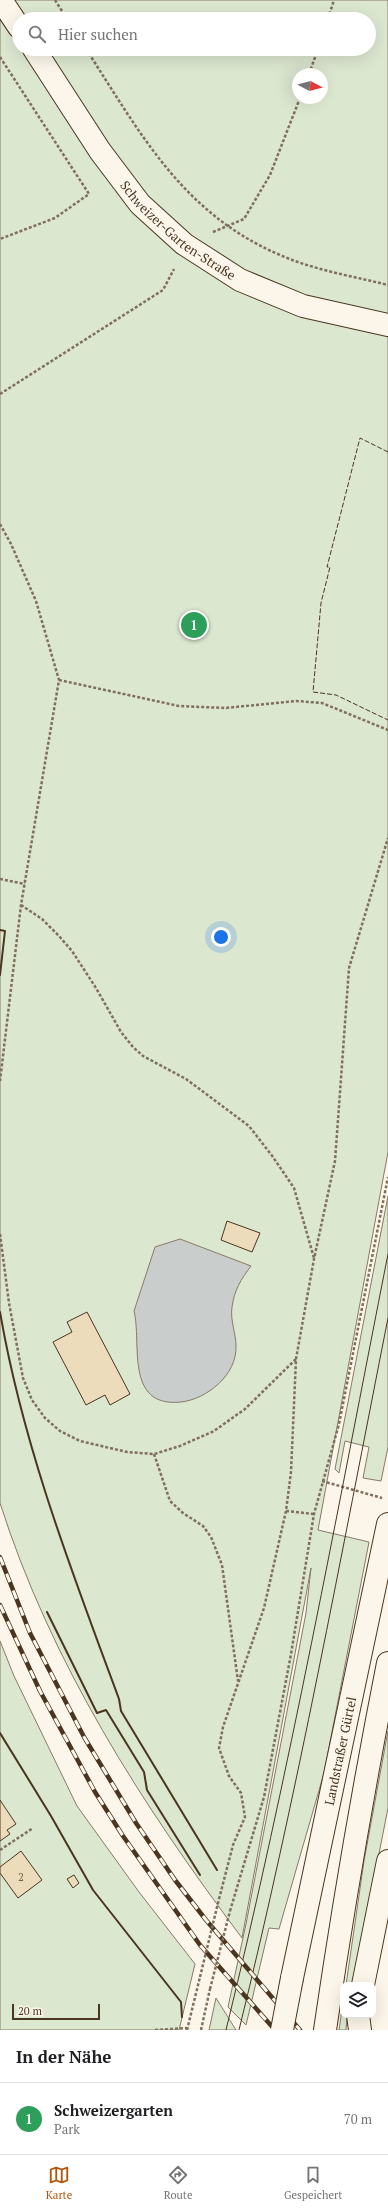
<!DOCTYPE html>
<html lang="de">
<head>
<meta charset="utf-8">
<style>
  body { margin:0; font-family:"PT Serif",serif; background:#f2f2f2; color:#202124 }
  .controls { position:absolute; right:12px; bottom:12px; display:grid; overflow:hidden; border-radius:8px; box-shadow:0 4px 16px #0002 }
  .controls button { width:36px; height:36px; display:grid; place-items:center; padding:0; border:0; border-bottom:1px solid #e0e0e0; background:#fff; color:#202124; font:20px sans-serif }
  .compass { position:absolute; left:292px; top:68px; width:36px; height:36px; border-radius:50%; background:#fff; box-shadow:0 4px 16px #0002; rotate:97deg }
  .scale { position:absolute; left:12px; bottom:10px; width:88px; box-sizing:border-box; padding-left:4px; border:2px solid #4a3520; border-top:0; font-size:11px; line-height:14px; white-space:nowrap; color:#4a3520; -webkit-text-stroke:3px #fbf6e9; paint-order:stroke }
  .you { position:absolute; left:221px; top:937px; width:14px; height:14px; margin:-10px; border:3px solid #fff; border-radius:50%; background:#1a73e8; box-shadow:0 0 0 6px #1a73e833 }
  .badge { display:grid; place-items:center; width:26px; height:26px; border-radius:50%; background:#b45309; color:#fff; font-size:13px; font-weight:700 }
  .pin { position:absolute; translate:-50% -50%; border:2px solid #fff; box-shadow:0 1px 4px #0006 }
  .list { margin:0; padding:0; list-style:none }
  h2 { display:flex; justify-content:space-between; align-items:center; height:52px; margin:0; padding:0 16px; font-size:17px }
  h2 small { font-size:13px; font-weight:400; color:#757577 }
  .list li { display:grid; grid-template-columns:26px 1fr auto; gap:12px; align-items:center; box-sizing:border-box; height:72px; padding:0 16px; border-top:1px solid #e0e0e0 }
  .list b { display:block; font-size:15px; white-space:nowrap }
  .list p { margin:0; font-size:13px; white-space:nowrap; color:#757577 }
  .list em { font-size:13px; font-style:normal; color:#757577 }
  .icon { flex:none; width:22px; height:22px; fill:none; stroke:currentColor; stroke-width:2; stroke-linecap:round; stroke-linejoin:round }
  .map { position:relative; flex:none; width:388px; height:2030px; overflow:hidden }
  .search { position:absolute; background:#fff; box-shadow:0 4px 16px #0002; left:12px; right:12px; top:12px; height:44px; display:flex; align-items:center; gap:10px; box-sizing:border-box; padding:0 14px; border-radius:22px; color:#757577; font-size:15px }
  .sheet { height:124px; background:#fff }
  nav { display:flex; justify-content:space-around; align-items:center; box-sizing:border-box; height:56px; border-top:1px solid #e0e0e0; background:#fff; font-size:11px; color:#757577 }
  nav a { display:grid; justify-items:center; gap:2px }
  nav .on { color:#b45309 }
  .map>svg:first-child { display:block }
  .green { fill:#dce7d0; stroke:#887966; fill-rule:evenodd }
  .water { fill:#c9cecd; stroke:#887966 }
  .building { fill:#ecdcbc; stroke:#4a3520 }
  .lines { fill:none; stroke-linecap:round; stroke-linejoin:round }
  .street-casing { stroke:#4a3520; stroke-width:24 }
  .primary-casing { stroke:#4a3520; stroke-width:24 }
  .path { stroke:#7f6f5c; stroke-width:2.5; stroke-dasharray:3 2; stroke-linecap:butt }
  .street { stroke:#fbf6e9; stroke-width:22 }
  .primary { stroke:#fbf6e9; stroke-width:22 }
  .tram { stroke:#4a3520; stroke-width:1 }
  .rail-casing { stroke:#4a3520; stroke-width:4.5 }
  .rail { stroke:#fbf6e9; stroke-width:3; stroke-dasharray:9; stroke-linecap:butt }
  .primary-bridge-casing { stroke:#4a3520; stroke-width:24; stroke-linecap:butt }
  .path-bridge { stroke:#7f6f5c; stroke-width:2.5; stroke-dasharray:3 2; stroke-linecap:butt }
  .primary-bridge { stroke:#fbf6e9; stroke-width:22 }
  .fence { stroke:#4a3520; stroke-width:1; stroke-dasharray:5 2; stroke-linecap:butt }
  .wall { stroke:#4a3520; stroke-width:2 }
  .labels { text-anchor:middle; stroke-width:3; stroke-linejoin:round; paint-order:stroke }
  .number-label { font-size:11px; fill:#725f47 }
  .street-label { font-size:13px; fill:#4a3520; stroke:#fbf6e9 }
</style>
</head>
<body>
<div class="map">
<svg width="388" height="2030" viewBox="0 0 388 2030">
  <rect width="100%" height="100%" fill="#fbf6e9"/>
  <!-- green -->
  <path class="green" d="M 0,0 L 388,0 L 388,1152 L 318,1530 L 369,1542 L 324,1773 L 279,1929 L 269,1928 L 246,2025 L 228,2007 L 246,1924 L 306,1613 L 311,1568 L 242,1938 C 142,1805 51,1663 0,1503 ZM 19,19 L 369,19 L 369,49 L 19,49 ZM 298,74 L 322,74 L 322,98 L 298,98 Z
    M 388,1196 L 388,1447 L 381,1481 L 363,1478 L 369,1447 L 345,1441 L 339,1473 L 335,1469 Z
    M 0,1641 L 14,1676 L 77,1806 L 139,1892 L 195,1964 L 179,2030 L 0,2030 Z
    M 388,1731 L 388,1808 L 353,1985 L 346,1985 L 364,1861 Z
    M 216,1998 L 236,2030 L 209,2030 Z
    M 343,2002 L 343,2015 L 347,2015 L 346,2030 L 339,2030 Z"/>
  <!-- water -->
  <path class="water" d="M 180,1239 L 251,1266 C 241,1279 234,1291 232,1307 C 230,1321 236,1333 236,1346 C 237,1375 207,1399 181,1402 C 124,1408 142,1342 134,1311 L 155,1247 Z"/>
  <!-- building -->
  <path class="building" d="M 227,1221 L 260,1233 L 252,1252 L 221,1240 Z
    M 87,1312 L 130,1394 L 110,1405 L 105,1395 L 86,1405 L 53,1342 L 72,1332 L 67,1322 Z
    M 0,1800 L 16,1824 L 7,1830 L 10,1834 L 0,1841 Z
    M 21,1851 L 42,1880 L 18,1898 L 0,1873 L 0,1867 Z
    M 74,1875 L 79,1883 L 73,1888 L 67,1879 Z"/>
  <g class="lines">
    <!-- street casing -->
    <g class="street-casing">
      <g id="street">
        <path d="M 1,0 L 19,27"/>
        <path id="s1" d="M 34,49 L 100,151 L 140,204 L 184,244 L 240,280 L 303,306 L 388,325"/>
        <path d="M 363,1985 L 388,1861"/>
        <path d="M 358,2015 L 360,2030"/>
      </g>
    </g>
    <!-- primary casing -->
    <g class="primary-casing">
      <g id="primary">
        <path id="s2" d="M 292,1978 L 388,1524"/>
        <path d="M 325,2030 C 343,1907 364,1785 388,1663"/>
      </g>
    </g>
    <!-- path -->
    <path class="path" d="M 55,0 L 67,19
      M 328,19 L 334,0
      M 86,49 C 141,134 182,213 280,255 C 314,270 352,276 388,285
      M 0,57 L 89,194 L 55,218 L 0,239
      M 309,74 L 318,49
      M 213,232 L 244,219 L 270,175 L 300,98
      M 0,394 L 163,290 L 174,269
      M 0,524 L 11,544 L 36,601 L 59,680 L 21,905 L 0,1081
      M 59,680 L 179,706 L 225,708 L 296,701 L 322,703 L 388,730
      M 0,879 L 25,884
      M 21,905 L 42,919 L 59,936 L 72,951 L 96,988 L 121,1032 L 133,1047 L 143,1056 L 186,1079 L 249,1126 L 273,1157 L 294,1188 L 314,1258
      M 0,1234 L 9,1303 L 23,1378 L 32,1400 L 45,1418 L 60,1431 L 80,1441 L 127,1452 L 154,1454 L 180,1446 L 214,1431 L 245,1409 L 296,1359
      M 154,1454 L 170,1501 L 183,1513 L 203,1526 L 211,1537 L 222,1565 L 238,1681
      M 322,1481 L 382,1498
      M 286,1511 L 314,1514
      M 0,1850 L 33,1828
      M 219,1899 L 233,1845 L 245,1817 L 241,1793 L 229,1776 L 219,1748 L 223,1727 L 264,1608 L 286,1511 L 291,1472 L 296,1359 L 314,1259 L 335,1161 L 349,968 L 388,838
      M 230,1911 L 264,1797 L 291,1654 L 314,1514 L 339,1424 L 388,1177
      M 155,2030 L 187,2028
      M 187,2030 L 200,1977
      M 201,2030 L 210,1989"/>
    <!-- street -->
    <use href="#street" class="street"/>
    <!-- primary -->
    <use href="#primary" class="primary"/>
    <!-- tram -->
    <path class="tram" d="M 226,2030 C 289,1774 337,1513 388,1254
      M 239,2030 C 297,1795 341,1556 388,1318"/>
    <!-- rail casing -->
    <g class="rail-casing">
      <path id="rail" d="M 0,1557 L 30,1633 L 84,1737 L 136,1823 L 175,1880 L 206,1920 L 300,2030
        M 0,1605 L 40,1691 L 95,1792 L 123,1836 L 200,1945 L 275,2030"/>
    </g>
    <!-- rail -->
    <use href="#rail" class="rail"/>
    <!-- primary-bridge casing -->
    <g class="primary-bridge-casing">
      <path id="primary-bridge" d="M 282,2030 L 292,1978"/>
    </g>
    <!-- path-bridge -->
    <path class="path-bridge" d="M 200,1977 L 219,1899
      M 210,1989 L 230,1911"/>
    <!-- primary-bridge -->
    <use href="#primary-bridge" class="primary-bridge"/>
    <!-- fence -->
    <path class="fence" d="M 388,452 L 360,438 L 327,567 L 330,567 L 321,603 L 313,692 L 336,695 L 388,720"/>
    <!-- wall -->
    <path class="wall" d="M 0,930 L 5,931 L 0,975
      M 0,1312 C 23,1446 72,1572 119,1699 L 121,1711 L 217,1870
      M 47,1612 L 97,1713 L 106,1710 L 144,1772 L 147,1790 L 200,1875
      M 0,1733 L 51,1816 L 93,1890 L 181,2002 L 182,2017"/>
  </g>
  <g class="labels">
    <!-- number labels -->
    <g class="number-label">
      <text x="21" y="1881">2</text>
    </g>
    <!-- street labels -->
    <g class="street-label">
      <text dy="5" stroke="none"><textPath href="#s1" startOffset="234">Schweizer-Garten-Straße</textPath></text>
      <text dy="5" stroke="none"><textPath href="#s2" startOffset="232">Landstraßer Gürtel</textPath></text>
    </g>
  </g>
</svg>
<div class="controls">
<button><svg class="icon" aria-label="layers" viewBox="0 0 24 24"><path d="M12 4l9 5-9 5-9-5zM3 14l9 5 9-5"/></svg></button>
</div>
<svg class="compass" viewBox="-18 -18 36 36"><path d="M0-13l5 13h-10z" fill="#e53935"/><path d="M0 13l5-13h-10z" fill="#757577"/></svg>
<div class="scale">20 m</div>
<div class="you"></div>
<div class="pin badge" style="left:194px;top:625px;background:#2e9e5b">1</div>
<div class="search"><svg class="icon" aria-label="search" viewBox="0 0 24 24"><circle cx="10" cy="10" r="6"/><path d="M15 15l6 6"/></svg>Hier suchen</div>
</div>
<section class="sheet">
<h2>In der Nähe<small></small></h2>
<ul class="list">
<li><span class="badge" style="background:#2e9e5b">1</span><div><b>Schweizergarten</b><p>Park</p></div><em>70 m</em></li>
</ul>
</section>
<nav>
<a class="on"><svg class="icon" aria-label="map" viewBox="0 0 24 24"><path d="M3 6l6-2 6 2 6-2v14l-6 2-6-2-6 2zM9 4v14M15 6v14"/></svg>Karte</a>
<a><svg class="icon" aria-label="directions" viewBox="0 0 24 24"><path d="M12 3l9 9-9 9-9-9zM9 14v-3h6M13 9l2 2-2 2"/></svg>Route</a>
<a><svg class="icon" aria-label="saved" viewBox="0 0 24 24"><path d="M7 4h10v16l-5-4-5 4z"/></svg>Gespeichert</a>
</nav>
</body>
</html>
